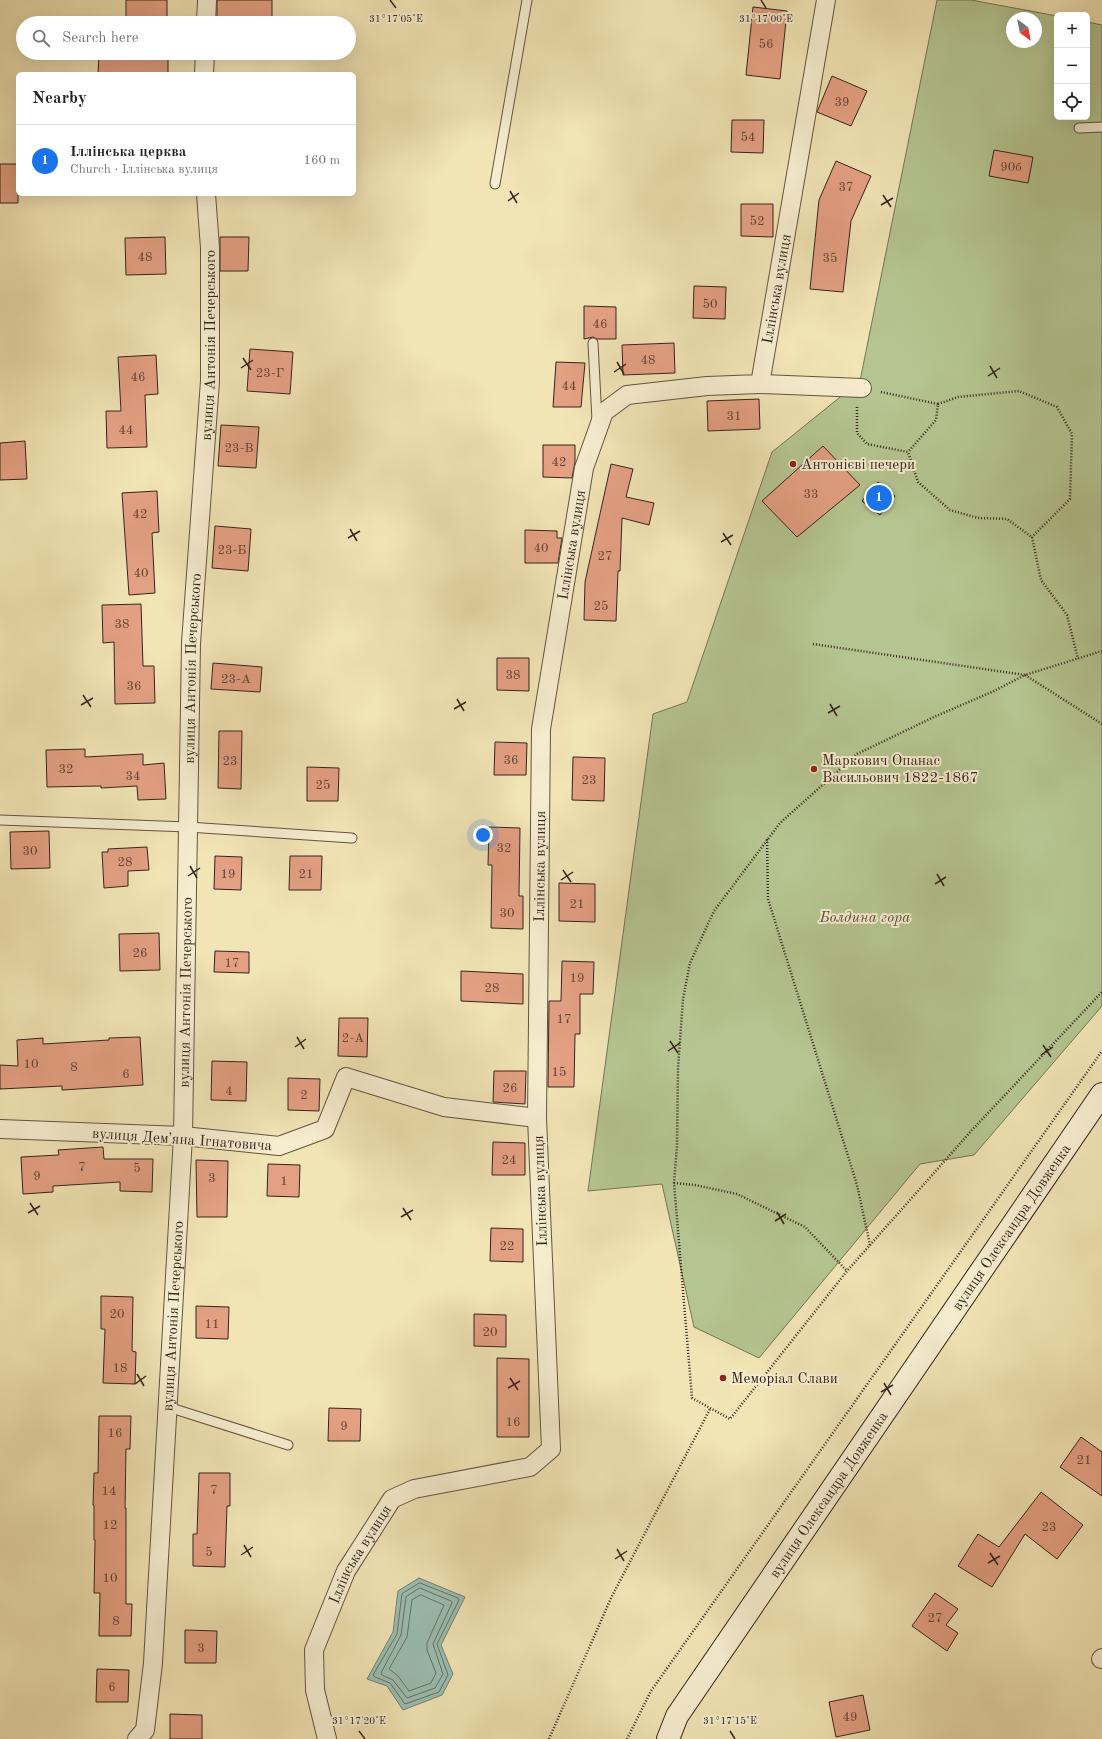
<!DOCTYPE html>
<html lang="en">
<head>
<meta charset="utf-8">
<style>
  body { margin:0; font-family:"Old Standard TT",serif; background:#f6f6f6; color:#222 }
  .controls { position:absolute; right:12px; top:12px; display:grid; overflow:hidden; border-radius:6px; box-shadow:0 4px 16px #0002 }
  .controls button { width:36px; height:36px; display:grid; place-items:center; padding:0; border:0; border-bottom:1px solid #e0e0e0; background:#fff; color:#222; font:20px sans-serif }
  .compass { position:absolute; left:1006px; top:12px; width:36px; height:36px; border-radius:50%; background:#fff; box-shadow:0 4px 16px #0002; rotate:148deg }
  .you { position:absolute; left:483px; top:835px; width:14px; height:14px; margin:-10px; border:3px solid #fff; border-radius:50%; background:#1a73e8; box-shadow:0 0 0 6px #1a73e833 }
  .badge { display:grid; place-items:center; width:26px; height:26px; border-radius:50%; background:#1a73e8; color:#fff; font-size:13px; font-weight:700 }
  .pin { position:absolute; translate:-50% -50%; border:2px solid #fff; box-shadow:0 1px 4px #0006 }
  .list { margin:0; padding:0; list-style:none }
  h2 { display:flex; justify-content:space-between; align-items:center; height:52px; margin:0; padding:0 16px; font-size:17px }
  h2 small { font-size:13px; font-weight:400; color:#767676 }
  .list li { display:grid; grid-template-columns:26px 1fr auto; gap:12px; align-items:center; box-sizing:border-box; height:72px; padding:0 16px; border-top:1px solid #e0e0e0 }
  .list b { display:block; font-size:15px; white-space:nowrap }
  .list p { margin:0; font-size:13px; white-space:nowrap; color:#767676 }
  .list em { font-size:13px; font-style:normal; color:#767676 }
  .icon { flex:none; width:22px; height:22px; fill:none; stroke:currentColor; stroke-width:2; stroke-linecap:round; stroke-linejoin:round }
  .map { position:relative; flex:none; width:1102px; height:1739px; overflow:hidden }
  .search { position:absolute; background:#fff; box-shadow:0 4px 16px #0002; left:16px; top:16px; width:340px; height:44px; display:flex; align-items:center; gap:10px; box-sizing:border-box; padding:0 14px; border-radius:22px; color:#767676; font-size:15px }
  .panel { position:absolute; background:#fff; box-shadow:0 4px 16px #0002; left:16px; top:72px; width:340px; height:124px; border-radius:6px }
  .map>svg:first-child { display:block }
  .green { fill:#b5c591; stroke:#757456; fill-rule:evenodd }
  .water { fill:#9bbeb1; stroke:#728075 }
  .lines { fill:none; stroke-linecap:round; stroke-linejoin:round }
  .shore { stroke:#687166; stroke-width:1 }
  .building { fill:#e4a083; stroke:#35241a }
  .lane-casing { stroke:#645441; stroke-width:11 }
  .street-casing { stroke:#645441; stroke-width:20 }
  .secondary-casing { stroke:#35241a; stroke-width:24 }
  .path { stroke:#35241a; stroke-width:2.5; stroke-dasharray:1 2; stroke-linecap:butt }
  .lane { stroke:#f6edcf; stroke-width:9 }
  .street { stroke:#f6edcf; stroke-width:18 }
  .secondary { stroke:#f6edcf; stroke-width:22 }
  .ticks { fill:none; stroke:#35241a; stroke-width:1.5 }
  .poi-dot { fill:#8f2418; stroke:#f6edcf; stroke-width:1.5 }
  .labels { text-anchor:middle; stroke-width:4; stroke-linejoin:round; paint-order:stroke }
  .number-label { font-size:13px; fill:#614334 }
  .street-label { font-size:15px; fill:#35241a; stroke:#f6edcf }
  .poi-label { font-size:15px; fill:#35241a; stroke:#f6edcf; text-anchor:start }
  .park-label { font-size:15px; font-style:italic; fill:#554c38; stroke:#f6edcf }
  .ticks-label { font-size:10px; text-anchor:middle; fill:#35241a; stroke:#f6edcf; stroke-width:4; stroke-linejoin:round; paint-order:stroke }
</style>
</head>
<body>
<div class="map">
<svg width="1102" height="1739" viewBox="0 0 1102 1739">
  <rect width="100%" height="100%" fill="#f1e4b5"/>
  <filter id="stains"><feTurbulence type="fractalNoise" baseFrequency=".005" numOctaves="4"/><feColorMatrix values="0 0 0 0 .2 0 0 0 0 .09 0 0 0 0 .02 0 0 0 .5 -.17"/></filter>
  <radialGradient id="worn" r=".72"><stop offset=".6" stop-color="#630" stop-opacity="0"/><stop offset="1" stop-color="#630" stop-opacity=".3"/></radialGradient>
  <!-- green -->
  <path class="green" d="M 937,0 L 971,0 L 1057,16 L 1057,117 L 1087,117 L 1087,22 L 1102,25 L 1102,1006 L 974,1155 L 920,1164 L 759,1358 L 694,1327 L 662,1184 L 588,1191 L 653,714 L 687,702 L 772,452 L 860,381 ZM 1012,18 L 1036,18 L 1036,42 L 1012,42 Z"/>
  <!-- water -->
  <path class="water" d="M 419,1578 L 465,1597 L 441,1645 L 453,1674 L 442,1695 L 403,1710 L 387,1686 L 367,1679 L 393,1632 L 398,1591 Z"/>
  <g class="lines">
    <!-- shore -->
    <path class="shore" d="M 420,1583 L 458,1598 L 459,1600 L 437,1644 L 448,1675 L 439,1692 L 405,1704 L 390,1683 L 375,1677 L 373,1675 L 397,1634 L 402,1594 Z
      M 420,1588 L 451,1601 L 452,1603 L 433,1644 L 443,1674 L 435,1688 L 407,1698 L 393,1680 L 382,1675 L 381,1673 L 401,1635 L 406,1597 Z
      M 421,1595 L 444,1605 L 427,1643 L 427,1650 L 436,1673 L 431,1683 L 409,1691 L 398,1676 L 389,1669 L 407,1637 L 412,1600 Z"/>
  </g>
  <!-- building -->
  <path class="building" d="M 126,0 L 167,0 L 167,22 L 126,21 Z
    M 217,0 L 272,0 L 272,23 L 217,23 Z
    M 753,7 L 787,11 L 780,79 L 746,75 Z
    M 99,55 L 168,55 L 168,74 L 98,74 Z
    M 832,76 L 867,91 L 851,126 L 817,112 Z
    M 732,120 L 764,120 L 763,153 L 731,152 Z
    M 994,150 L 1033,157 L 1028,183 L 989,176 Z
    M 836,161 L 871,176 L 851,221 L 843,292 L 810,289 L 819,200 Z
    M 0,164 L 18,164 L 18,203 L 0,203 Z
    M 741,204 L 773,204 L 773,237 L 741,236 Z
    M 165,237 L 166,274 L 126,275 L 125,238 Z
    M 220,237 L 249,237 L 248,271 L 220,271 Z
    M 694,286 L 726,287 L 725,319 L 693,318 Z
    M 584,306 L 616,307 L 616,339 L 597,339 L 593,337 L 584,339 Z
    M 674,343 L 675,373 L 623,375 L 622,345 Z
    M 250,349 L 293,352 L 290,394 L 247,391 Z
    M 156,355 L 158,394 L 145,395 L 147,447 L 107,448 L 106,411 L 121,411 L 118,357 Z
    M 556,362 L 585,363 L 581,407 L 553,407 Z
    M 759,399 L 760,429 L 708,431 L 707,401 Z
    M 221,425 L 259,427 L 256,468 L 218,466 Z
    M 25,441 L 27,479 L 0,480 L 0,443 Z
    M 543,445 L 575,445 L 575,462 L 572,478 L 543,477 Z
    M 823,446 L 860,485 L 797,537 L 762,501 Z
    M 611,464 L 633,469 L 626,497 L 654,503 L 649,525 L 622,518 L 620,571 L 618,571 L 616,621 L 584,620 L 585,582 Z
    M 878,482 L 895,496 L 880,515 L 862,501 Z
    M 157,491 L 159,532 L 152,533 L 155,593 L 129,595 L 122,493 Z
    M 215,526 L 251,529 L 248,571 L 212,568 Z
    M 525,530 L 557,531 L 557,538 L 562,538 L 558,563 L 525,563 Z
    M 141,604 L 143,666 L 154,666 L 155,703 L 115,704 L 114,642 L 103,643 L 102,605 Z
    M 497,658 L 529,658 L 529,691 L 497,690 Z
    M 213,663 L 262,667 L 260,692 L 211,689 Z
    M 219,731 L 242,731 L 241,789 L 218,788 Z
    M 495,742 L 527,743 L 526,775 L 494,775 Z
    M 85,749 L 85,757 L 143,754 L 143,765 L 164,763 L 166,799 L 138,800 L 137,786 L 101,788 L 101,786 L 47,787 L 46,750 Z
    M 573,757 L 605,758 L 604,801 L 572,800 Z
    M 307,767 L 339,768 L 338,801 L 307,801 Z
    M 489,827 L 520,828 L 519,896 L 523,896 L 523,929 L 491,928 L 492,865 L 488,865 Z
    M 49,831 L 50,868 L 11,869 L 10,832 Z
    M 147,847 L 149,870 L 128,871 L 128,886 L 104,888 L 102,852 L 108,852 L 108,849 Z
    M 215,856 L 242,857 L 241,890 L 214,889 Z
    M 290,856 L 322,856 L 321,890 L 289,890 Z
    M 559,883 L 595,884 L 595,922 L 559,921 Z
    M 159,933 L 160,970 L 120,971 L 119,934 Z
    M 215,951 L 249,952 L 249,973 L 214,972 Z
    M 562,961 L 594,962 L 593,994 L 580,994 L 580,1034 L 575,1034 L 574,1087 L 548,1087 L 549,1001 L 561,1001 Z
    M 461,971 L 523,974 L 523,1004 L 461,1001 Z
    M 339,1018 L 368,1018 L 367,1057 L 338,1056 Z
    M 140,1037 L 143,1085 L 62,1090 L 62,1086 L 0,1089 L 0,1065 L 18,1066 L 17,1040 L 43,1038 L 43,1044 L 109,1040 L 109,1038 Z
    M 212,1061 L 247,1062 L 246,1101 L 211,1100 Z
    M 494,1071 L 526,1071 L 525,1104 L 493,1102 Z
    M 288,1078 L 320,1079 L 319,1111 L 288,1110 Z
    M 493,1142 L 525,1143 L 525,1175 L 492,1175 Z
    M 103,1147 L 104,1159 L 153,1159 L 152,1192 L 120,1191 L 120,1182 L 53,1186 L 53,1192 L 23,1194 L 21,1157 L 59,1155 L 58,1150 Z
    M 196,1160 L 228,1161 L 227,1217 L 197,1217 Z
    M 268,1164 L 300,1165 L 299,1197 L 267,1196 Z
    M 491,1228 L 523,1229 L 523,1262 L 490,1261 Z
    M 101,1296 L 133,1297 L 132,1351 L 136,1352 L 135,1384 L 103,1383 L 105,1329 L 101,1329 Z
    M 196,1306 L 229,1307 L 228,1339 L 196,1338 Z
    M 474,1314 L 506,1315 L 506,1347 L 474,1346 Z
    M 497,1358 L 529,1359 L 529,1437 L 497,1437 Z
    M 329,1408 L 361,1409 L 360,1441 L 328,1441 Z
    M 99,1416 L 131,1416 L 130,1449 L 126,1449 L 125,1508 L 126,1508 L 126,1604 L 132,1604 L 131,1636 L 99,1636 L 100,1593 L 94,1593 L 95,1540 L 94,1540 L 94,1505 L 93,1505 L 94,1473 L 98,1473 Z
    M 1081,1437 L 1102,1452 L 1102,1496 L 1060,1467 Z
    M 199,1473 L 230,1473 L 230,1506 L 227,1506 L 225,1567 L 193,1566 L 193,1534 L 197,1534 Z
    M 1041,1492 L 1083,1525 L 1057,1559 L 1025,1534 L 992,1587 L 958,1566 L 978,1534 L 999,1547 Z
    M 935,1593 L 958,1609 L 946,1625 L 958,1633 L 947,1651 L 912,1626 Z
    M 185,1630 L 217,1631 L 216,1663 L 185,1663 Z
    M 97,1669 L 129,1670 L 128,1702 L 96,1702 Z
    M 863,1695 L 870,1730 L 836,1737 L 829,1702 Z
    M 170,1714 L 202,1715 L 202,1739 L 170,1739 Z"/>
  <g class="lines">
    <!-- lane casing -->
    <g class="lane-casing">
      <path id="lane" d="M 1079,128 L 1102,127
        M 495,184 L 527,0
        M 593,343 L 597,420
        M 0,820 L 188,827 L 352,838
        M 168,1407 L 288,1445"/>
    </g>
    <!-- street casing -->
    <g class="street-casing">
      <g id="street">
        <path d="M 206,23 L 207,0"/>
        <path d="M 204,74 L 205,53"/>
        <path d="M 760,384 L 862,388"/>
        <path d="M 0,1129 L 183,1136 L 279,1146 L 325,1129 L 346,1077 L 444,1107 L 537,1118"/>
        <path d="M 1101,1659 L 1102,1658"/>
        <path id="s1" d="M 137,1739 L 145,1730 L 153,1663 L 183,1136 L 191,643 L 210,381 L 210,248 L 206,194"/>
        <path id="s2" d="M 327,1739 L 315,1690 L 314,1650 L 346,1571 L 392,1499 L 414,1489 L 530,1467 L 551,1449 L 537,1118 L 541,729 L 584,468 L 604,412 L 627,395 L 707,386 L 760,384 L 826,0"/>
      </g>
    </g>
    <!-- secondary casing -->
    <g class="secondary-casing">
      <g id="secondary">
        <path id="s3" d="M 668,1739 L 677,1716 L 1102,1094"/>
      </g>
    </g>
    <!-- path -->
    <path class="path" d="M 881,392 L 938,404 L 936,420 L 908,452
      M 938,404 L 958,397 L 1019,391 L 1057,407 L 1072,434 L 1070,499 L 1032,537
      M 857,407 L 857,433 L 867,444 L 908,452 L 918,482 L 950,510 L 978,518 L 1007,519 L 1032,537 L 1041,580 L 1067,615 L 1078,659
      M 813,644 L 1025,675 L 1102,651
      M 1102,724 L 1025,675 L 994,691 L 934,717 L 857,754 L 780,823 L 714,911 L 690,963 L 683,999 L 678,1068 L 677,1146 L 674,1183 L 692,1398 L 730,1419 L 847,1271 L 972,1130 L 1102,992
      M 767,839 L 768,899 L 857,1185 L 870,1245
      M 674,1183 L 695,1185 L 737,1194 L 805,1227 L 847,1271
      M 549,1739 L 611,1598 L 710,1409
      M 627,1739 L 651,1691 L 1102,1051"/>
    <!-- lane -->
    <use href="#lane" class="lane"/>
    <!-- street -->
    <use href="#street" class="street"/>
    <!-- secondary -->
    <use href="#secondary" class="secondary"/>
  </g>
  <!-- ticks -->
  <path class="ticks" d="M 390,0 L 396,8M 761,0 L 766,8M 510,191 L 517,203M 883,195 L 891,207M 508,201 L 519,193M 881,205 L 893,198M 243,358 L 251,370M 617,362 L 624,374M 990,366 L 997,378M 241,368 L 253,360M 614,372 L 626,364M 988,376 L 1000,368M 350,529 L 357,541M 723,533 L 731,545M 348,538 L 360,531M 721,542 L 733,535M 83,695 L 91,707M 457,699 L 464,711M 830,704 L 837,716M 81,705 L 93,698M 454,709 L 466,702M 828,713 L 840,706M 190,866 L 197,878M 563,870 L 571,882M 937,874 L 944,886M 188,876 L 200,868M 561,880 L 573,872M 935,884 L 946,877M 297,1037 L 304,1049M 670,1041 L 678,1053M 1043,1045 L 1051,1057M 295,1047 L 306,1039M 668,1051 L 680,1043M 1041,1055 L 1053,1047M 30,1203 L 38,1215M 403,1208 L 411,1220M 777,1212 L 784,1224M 28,1213 L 40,1206M 401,1217 L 413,1210M 775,1221 L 786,1214M 137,1374 L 144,1386M 510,1378 L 518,1390M 884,1383 L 891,1395M 135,1384 L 146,1376M 508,1388 L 520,1381M 881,1392 L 893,1385M 244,1545 L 251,1557M 617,1549 L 624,1561M 990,1553 L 998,1565M 241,1555 L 253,1547M 615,1559 L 627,1551M 988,1563 L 1000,1556M 359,1731 L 365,1739M 730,1731 L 735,1739"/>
  <!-- markers -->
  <g class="poi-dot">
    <circle cx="793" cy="464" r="4"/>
    <circle cx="814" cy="769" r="4"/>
    <circle cx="723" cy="1378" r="4"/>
  </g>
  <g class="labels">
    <!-- number labels -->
    <g class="number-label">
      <text x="766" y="48">56</text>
      <text x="842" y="106">39</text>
      <text x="748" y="141">54</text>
      <text x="1011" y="171">90б</text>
      <text x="846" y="191">37</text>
      <text x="757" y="225">52</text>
      <text x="145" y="261">48</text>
      <text x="830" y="262">35</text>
      <text x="710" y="308">50</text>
      <text x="600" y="328">46</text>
      <text x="648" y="364">48</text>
      <text x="270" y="377">23-Г</text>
      <text x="138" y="381">46</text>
      <text x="569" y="390">44</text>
      <text x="734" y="420">31</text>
      <text x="126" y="434">44</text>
      <text x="239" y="452">23-В</text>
      <text x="559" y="466">42</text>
      <text x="811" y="498">33</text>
      <text x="140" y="518">42</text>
      <text x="541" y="552">40</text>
      <text x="232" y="554">23-Б</text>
      <text x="605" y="560">27</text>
      <text x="141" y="577">40</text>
      <text x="601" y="610">25</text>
      <text x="122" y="628">38</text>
      <text x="513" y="679">38</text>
      <text x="236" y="683">23-А</text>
      <text x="134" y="690">36</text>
      <text x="511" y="764">36</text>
      <text x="230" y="765">23</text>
      <text x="66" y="773">32</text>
      <text x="133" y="780">34</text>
      <text x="589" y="784">23</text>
      <text x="323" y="789">25</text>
      <text x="504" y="852">32</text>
      <text x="30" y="855">30</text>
      <text x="125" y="866">28</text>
      <text x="228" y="878">19</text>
      <text x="306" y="878">21</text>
      <text x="577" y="908">21</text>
      <text x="507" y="917">30</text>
      <text x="140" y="957">26</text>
      <text x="232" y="967">17</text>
      <text x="577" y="982">19</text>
      <text x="492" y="992">28</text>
      <text x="564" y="1023">17</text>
      <text x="353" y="1042">2-А</text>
      <text x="31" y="1068">10</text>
      <text x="74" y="1071">8</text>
      <text x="559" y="1076">15</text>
      <text x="126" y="1078">6</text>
      <text x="510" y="1092">26</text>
      <text x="229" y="1095">4</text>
      <text x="304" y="1099">2</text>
      <text x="509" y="1164">24</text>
      <text x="82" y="1171">7</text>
      <text x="137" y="1172">5</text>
      <text x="37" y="1180">9</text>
      <text x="212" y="1182">3</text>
      <text x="284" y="1185">1</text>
      <text x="507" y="1250">22</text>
      <text x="117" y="1318">20</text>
      <text x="212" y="1328">11</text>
      <text x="490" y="1336">20</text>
      <text x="120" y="1372">18</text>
      <text x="513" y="1426">16</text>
      <text x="344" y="1430">9</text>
      <text x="115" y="1437">16</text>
      <text x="1084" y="1464">21</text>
      <text x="214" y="1494">7</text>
      <text x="109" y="1495">14</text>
      <text x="110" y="1529">12</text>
      <text x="1049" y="1531">23</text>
      <text x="209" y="1556">5</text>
      <text x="110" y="1582">10</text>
      <text x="935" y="1622">27</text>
      <text x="116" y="1625">8</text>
      <text x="201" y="1652">3</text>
      <text x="112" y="1691">6</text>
      <text x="850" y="1721">49</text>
    </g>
    <!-- street labels -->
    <g class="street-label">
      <text dy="5" stroke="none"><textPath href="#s2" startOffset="1734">Іллінська вулиця</textPath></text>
      <text dy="5" stroke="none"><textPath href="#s1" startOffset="1399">вулиця Антонія Печерського</textPath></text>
      <text dy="5" stroke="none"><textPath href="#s2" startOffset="1338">Іллінська вулиця</textPath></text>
      <text dy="5" stroke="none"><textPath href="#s1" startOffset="1075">вулиця Антонія Печерського</textPath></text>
      <text dy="5" stroke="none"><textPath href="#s2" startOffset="1014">Іллінська вулиця</textPath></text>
      <text dy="5" stroke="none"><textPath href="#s1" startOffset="751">вулиця Антонія Печерського</textPath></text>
      <text transform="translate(182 1139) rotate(4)" y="5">вулиця Демʼяна Ігнатовича</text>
      <text transform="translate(540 1191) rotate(-92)" y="5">Іллінська вулиця</text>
      <text dy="5" stroke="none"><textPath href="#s3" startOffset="617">вулиця Олександра Довженка</textPath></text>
      <text dy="5" stroke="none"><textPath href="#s1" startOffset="427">вулиця Антонія Печерського</textPath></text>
      <text dy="5" stroke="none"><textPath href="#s3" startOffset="293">вулиця Олександра Довженка</textPath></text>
      <text dy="5" stroke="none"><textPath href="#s2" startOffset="197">Іллінська вулиця</textPath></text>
    </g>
    <!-- poi labels -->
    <g class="poi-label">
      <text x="801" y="469">Антонієві печери</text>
      <text x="822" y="765">Маркович Опанас<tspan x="822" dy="17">Васильович 1822-1867</tspan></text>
      <text x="731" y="1383">Меморіал Слави</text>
    </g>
    <!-- park labels -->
    <g class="park-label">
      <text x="865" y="922">Болдина гора</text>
    </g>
  </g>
  <g class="ticks-label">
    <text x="396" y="22">31°17'05"E</text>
    <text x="766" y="22">31°17'00"E</text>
    <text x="359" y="1724">31°17'20"E</text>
    <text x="730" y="1724">31°17'15"E</text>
  </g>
  <rect width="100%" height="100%" filter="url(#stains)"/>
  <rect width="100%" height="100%" fill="url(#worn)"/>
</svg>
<div class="controls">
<button>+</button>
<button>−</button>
<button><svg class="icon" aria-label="locate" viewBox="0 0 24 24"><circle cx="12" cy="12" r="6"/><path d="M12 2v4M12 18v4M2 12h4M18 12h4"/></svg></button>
</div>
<svg class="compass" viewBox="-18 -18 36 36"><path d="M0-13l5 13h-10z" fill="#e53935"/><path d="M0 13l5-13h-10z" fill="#767676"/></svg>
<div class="you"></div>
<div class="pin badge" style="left:879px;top:498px">1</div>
<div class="search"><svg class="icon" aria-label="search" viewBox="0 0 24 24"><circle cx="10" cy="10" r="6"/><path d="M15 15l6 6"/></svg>Search here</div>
<section class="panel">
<h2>Nearby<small></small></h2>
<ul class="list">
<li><span class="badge">1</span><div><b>Іллінська церква</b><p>Church · Іллінська вулиця</p></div><em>160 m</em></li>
</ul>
</section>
</div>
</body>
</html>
